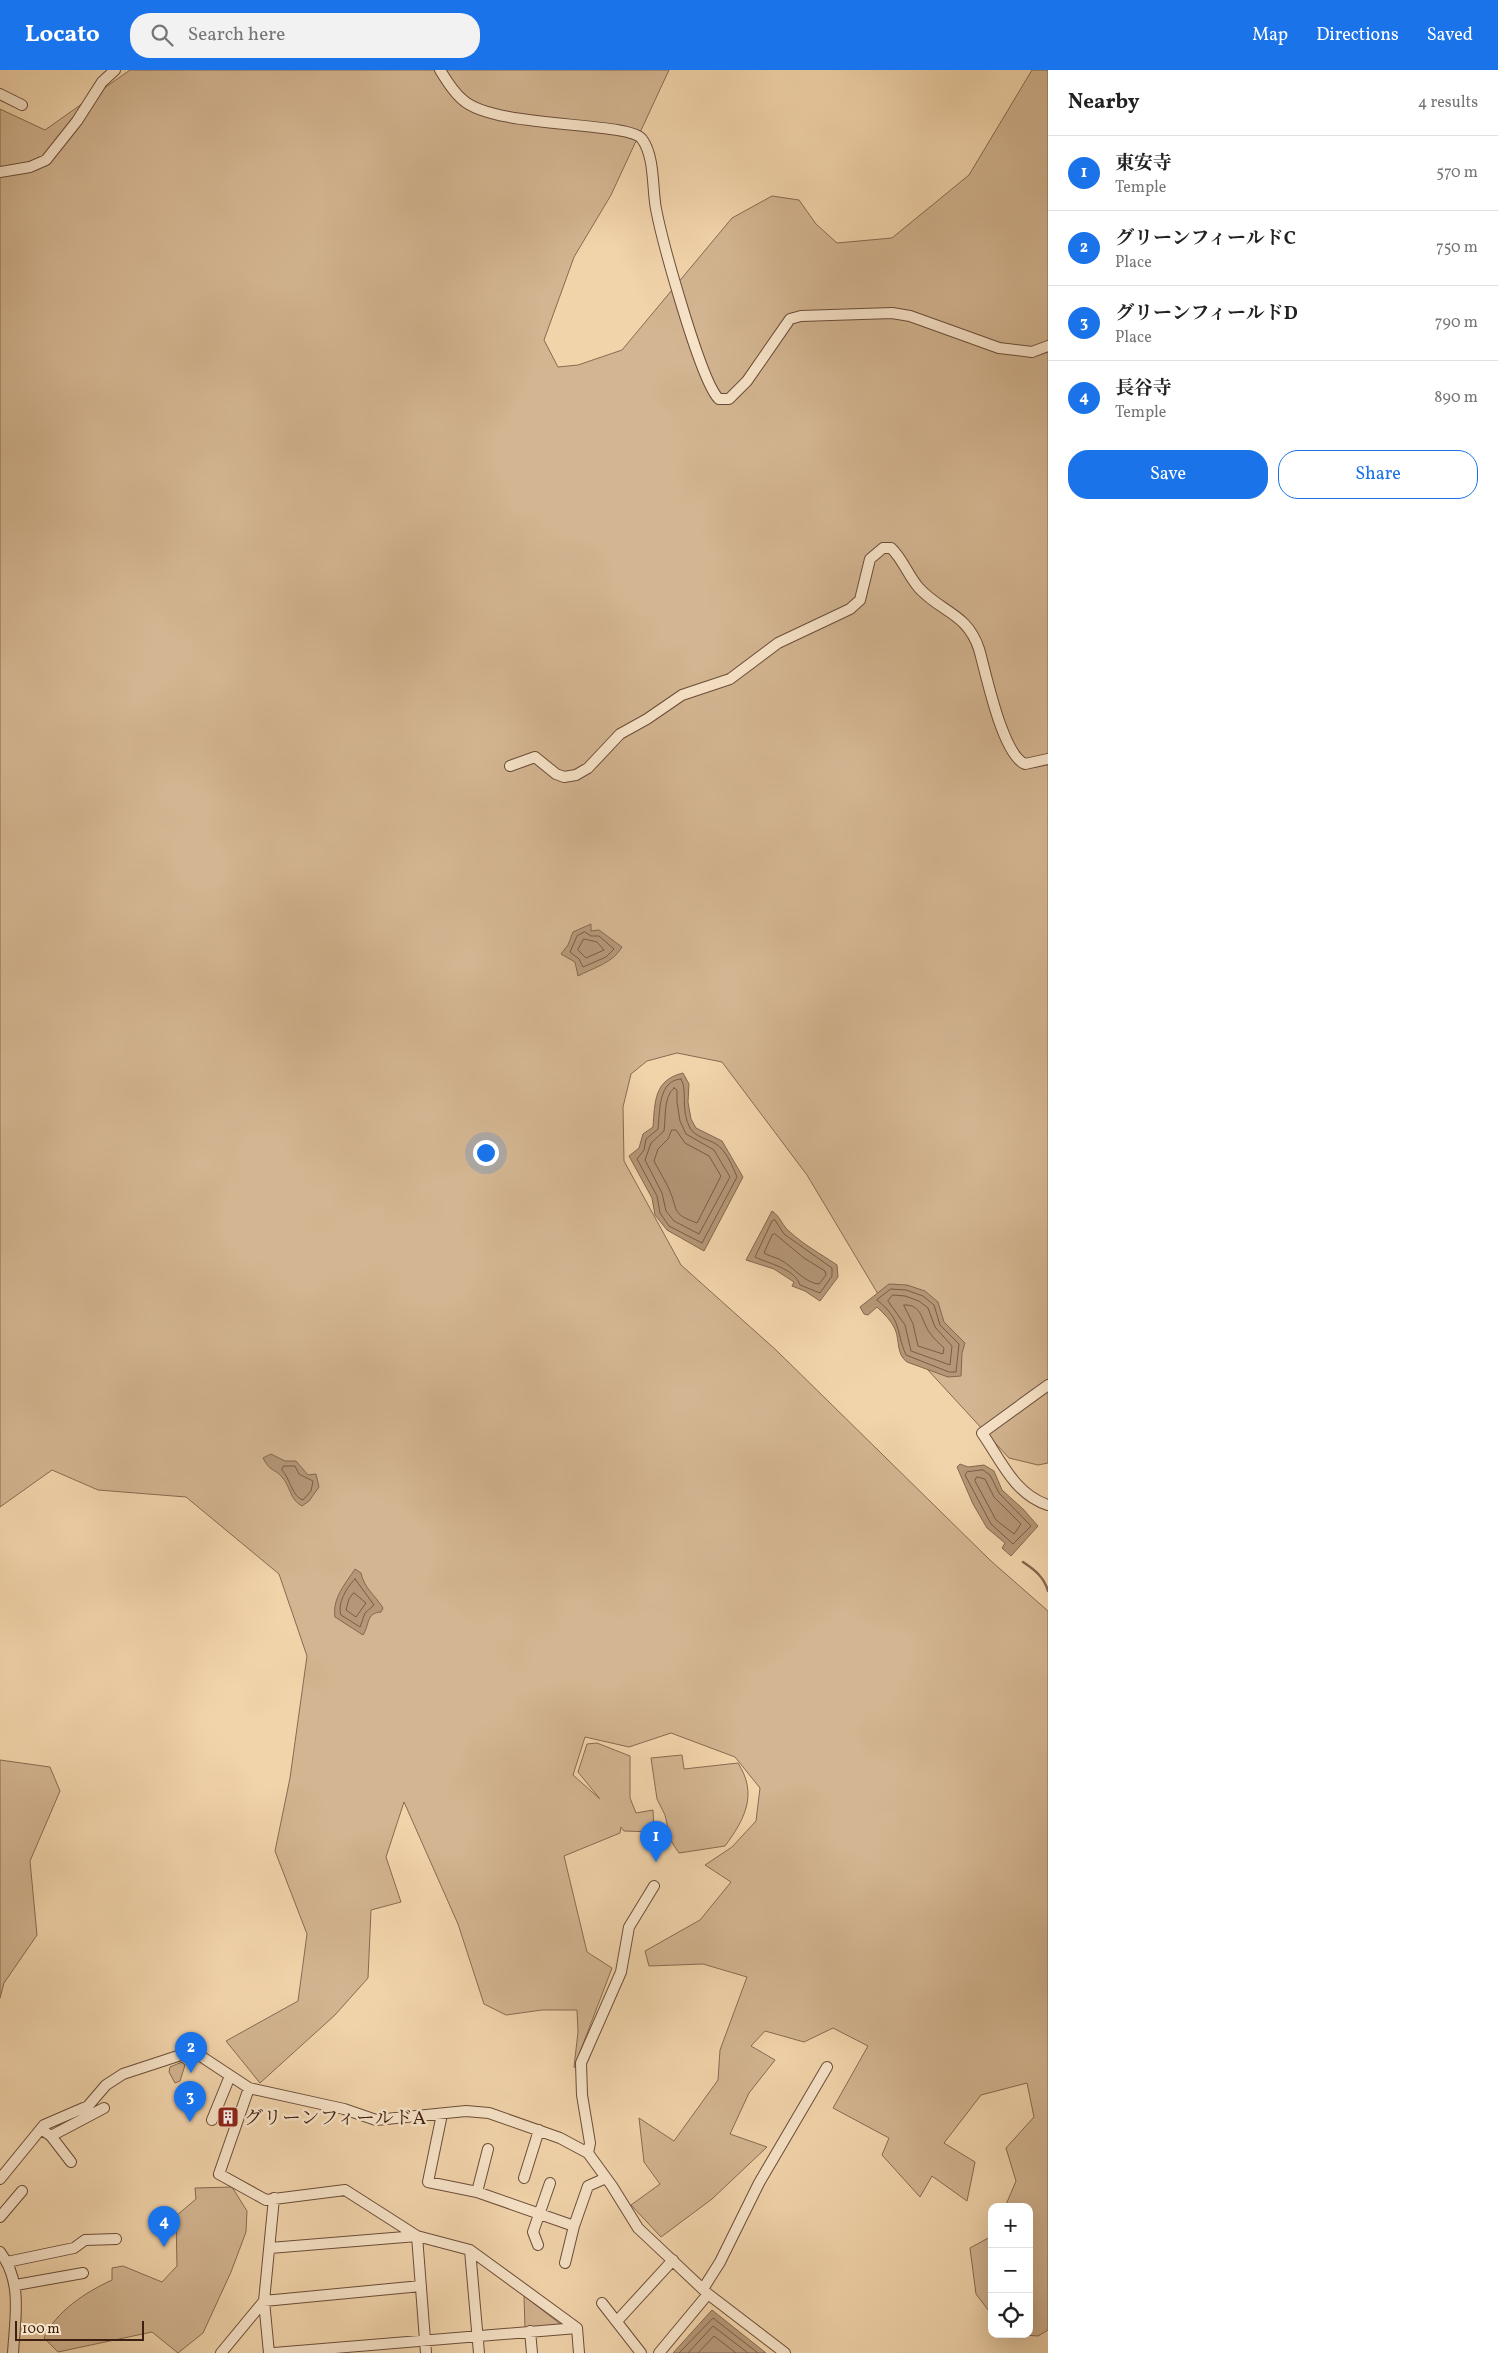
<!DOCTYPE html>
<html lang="en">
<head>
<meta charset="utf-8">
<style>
  body { margin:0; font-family:Vollkorn,"Noto Serif JP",serif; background:#f2f2f2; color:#222 }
  .controls { position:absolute; right:15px; bottom:15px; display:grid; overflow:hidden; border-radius:10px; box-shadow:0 5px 20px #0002 }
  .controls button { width:45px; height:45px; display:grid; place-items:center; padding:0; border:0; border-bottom:1px solid #e0e0e0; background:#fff; color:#222; font:25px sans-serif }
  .scale { position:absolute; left:15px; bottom:12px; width:129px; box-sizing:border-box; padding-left:5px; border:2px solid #3e2011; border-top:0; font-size:14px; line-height:18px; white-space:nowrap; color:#3e2011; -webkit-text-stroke:4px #f7e3c8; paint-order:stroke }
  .you { position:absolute; left:485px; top:1082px; width:18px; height:18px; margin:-12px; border:4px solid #fff; border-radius:50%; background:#1a73e8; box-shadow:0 0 0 8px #1a73e833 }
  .badge { display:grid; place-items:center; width:32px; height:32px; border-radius:50%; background:#1a73e8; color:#fff; font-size:16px; font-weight:700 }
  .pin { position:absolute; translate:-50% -41px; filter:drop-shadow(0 1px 2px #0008) }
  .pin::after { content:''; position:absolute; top:26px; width:18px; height:15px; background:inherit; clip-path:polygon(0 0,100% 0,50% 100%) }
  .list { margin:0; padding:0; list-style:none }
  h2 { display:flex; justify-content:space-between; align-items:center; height:65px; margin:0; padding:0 20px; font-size:21px }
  h2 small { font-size:16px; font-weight:400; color:#767676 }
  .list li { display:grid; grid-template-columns:32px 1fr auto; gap:15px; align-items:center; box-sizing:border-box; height:75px; padding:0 20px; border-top:1px solid #e0e0e0 }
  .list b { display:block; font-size:19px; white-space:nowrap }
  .list p { margin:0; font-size:16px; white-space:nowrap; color:#767676 }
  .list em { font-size:16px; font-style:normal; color:#767676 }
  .actions { display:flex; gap:10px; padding:15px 20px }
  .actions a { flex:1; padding:11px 0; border:1px solid #1a73e8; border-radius:20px; text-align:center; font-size:18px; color:#1a73e8 }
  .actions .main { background:#1a73e8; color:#fff }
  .icon { flex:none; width:28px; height:28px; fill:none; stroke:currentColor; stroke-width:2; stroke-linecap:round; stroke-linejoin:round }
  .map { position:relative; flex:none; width:1048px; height:2283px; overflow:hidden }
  header { display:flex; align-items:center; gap:30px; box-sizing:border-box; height:70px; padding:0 25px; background:#1a73e8; color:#fff }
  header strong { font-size:24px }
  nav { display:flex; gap:28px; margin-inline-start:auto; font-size:18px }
  .search { width:350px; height:45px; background:#f2f2f2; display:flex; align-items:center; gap:12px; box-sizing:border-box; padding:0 18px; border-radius:20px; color:#767676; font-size:19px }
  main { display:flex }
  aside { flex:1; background:#fff }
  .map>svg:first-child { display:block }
  .green { fill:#d3b591; stroke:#886a51 }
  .water { fill:#b59777; stroke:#85674e }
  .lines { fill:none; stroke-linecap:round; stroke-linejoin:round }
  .shore { stroke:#7a5c44; stroke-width:1 }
  .stream { stroke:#85674e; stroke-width:2.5 }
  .minor-casing { stroke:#6b4d38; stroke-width:12 }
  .minor { stroke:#f7e3c8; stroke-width:10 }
  .labels { text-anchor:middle; stroke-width:5; stroke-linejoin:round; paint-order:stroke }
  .poi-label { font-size:19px; fill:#3e2011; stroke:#f7e3c8; text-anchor:start }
</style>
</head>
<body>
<header>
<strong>Locato</strong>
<div class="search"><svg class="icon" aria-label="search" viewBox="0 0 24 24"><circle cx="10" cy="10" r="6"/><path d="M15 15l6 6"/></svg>Search here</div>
<nav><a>Map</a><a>Directions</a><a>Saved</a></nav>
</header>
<main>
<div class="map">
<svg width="1048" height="2283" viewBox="0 0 1048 2283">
  <rect width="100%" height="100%" fill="#f2d4ab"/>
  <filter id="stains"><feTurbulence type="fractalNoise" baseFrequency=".004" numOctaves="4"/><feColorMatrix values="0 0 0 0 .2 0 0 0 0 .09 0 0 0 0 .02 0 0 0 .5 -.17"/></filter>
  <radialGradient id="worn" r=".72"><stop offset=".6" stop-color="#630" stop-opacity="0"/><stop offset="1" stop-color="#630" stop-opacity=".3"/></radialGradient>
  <!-- green -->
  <path class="green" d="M 130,0 L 669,0 L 611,125 L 574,187 L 544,270 L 558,297 L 578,295 L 622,280 L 732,148 L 772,126 L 799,130 L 816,154 L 837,173 L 892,168 L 969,105 L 1032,0 L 1048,0 L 1048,1393 L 1038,1395 L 1009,1388 L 915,1286 L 807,1105 L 722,992 L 677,983 L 647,991 L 631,1004 L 623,1037 L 624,1091 L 681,1195 L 776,1280 L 991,1491 L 1048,1541 L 1048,2260 L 1038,2266 L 1009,2264 L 1029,2264 L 1029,2137 L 1005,2137 L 1016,2111 L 1006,2078 L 1034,2047 L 1027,2013 L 981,2025 L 944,2073 L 975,2092 L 967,2131 L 932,2106 L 920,2127 L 882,2085 L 889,2068 L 833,2038 L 868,1976 L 833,1958 L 804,1972 L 765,1961 L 751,1976 L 775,1990 L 749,2023 L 730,2064 L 767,2077 L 712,2129 L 661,2167 L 631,2135 L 660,2114 L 644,2092 L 639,2048 L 674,2071 L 718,2010 L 720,1980 L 747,1907 L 703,1894 L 649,1896 L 645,1881 L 700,1850 L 731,1812 L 705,1795 L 732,1777 L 756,1751 L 760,1718 L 735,1687 L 671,1663 L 629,1677 L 585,1667 L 573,1705 L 600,1729 L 578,1702 L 587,1674 L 597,1673 L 630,1686 L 630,1728 L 636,1743 L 653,1740 L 654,1762 L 624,1761 L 621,1757 L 620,1763 L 564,1786 L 587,1882 L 612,1898 L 580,1982 L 577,1998 L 574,1997 L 578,1962 L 577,1940 L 542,1940 L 506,1945 L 484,1934 L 458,1854 L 404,1732 L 386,1787 L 401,1832 L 371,1840 L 368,1908 L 335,1945 L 260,2013 L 226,1971 L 298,1931 L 307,1864 L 275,1781 L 290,1708 L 307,1586 L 279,1504 L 186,1427 L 98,1420 L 52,1400 L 0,1437 L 0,39 L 45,60 Z
    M 682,1685 L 684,1699 L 738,1693 C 758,1724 745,1749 725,1776 L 679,1783 L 671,1771 L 665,1745 L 657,1729 L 651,1688 Z
    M 0,1690 L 50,1697 L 60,1721 L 30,1791 L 37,1865 L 4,1913 L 0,1928 Z
    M 182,1992 L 185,1995 L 180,2011 L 175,2013 L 169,2002 L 170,1997 Z
    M 232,2117 L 247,2141 L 246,2162 L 231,2202 L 203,2263 L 178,2283 L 152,2262 L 58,2282 L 44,2268 C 56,2241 86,2222 112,2210 L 112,2198 L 123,2196 L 162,2212 L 177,2196 L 176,2146 L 196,2129 L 195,2118 Z
    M 992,2166 L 992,2245 L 976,2224 L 970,2178 Z
    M 524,2226 L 563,2256 L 525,2258 Z"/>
  <!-- water -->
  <path class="water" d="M 591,854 L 591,861 L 599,860 L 622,877 C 613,893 593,898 578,906 L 575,892 L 561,884 L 568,875 L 573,862 Z
    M 683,1003 L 689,1014 L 688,1032 L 691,1049 L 696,1058 L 722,1071 L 743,1107 L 704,1181 L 667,1160 L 655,1145 L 652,1128 L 629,1086 L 639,1078 L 643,1064 L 653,1057 C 655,1031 654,1010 683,1003 Z
    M 772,1141 C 781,1147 782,1156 790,1162 C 804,1175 821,1184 837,1195 L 838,1207 L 820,1231 L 805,1221 L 792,1216 L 794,1212 L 774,1199 L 746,1190 Z
    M 889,1214 L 907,1215 L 925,1221 L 938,1232 L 944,1252 L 965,1273 L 962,1283 L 961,1306 L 948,1307 L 907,1292 C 896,1284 900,1271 895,1259 C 891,1250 884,1244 877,1237 L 868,1245 L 864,1244 L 860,1237 Z
    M 271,1384 L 285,1391 L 296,1391 L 308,1405 L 316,1404 L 319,1417 L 309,1431 L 302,1436 C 289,1429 291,1417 282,1407 C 274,1398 270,1402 263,1388 Z
    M 960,1394 L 968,1397 L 984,1395 L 994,1401 L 1002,1420 L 1023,1439 L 1038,1456 L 1011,1486 L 1002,1478 L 1005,1473 L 987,1458 L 973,1434 L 957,1397 Z
    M 355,1499 L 361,1503 C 364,1518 375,1525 383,1538 L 381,1542 C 366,1543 370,1554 363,1565 L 335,1547 C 332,1529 345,1514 355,1499 Z
    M 712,2240 L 766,2283 L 673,2283 Z"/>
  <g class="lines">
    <!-- shore -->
    <path class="shore" d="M 585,862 L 591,866 L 599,866 L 614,879 L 606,887 L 583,897 L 579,889 L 570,882 L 577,866 Z
      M 584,869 L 597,872 L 604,880 L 586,888 L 578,880 Z
      M 681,1009 C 688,1020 680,1040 690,1058 C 695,1067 708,1069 716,1074 C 726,1080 733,1097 737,1107 L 702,1173 L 669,1156 L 660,1143 L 657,1126 L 637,1089 L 644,1080 L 646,1069 L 658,1059 C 660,1042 658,1010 681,1009 Z
      M 674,1018 L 677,1020 L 677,1032 L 680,1051 L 686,1064 L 714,1080 L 730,1107 L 699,1164 L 674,1151 L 666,1141 L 662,1123 L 645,1090 L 651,1073 L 664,1061 C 666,1048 663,1027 674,1018 Z
      M 672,1060 L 676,1060 L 685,1073 L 709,1086 L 721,1106 L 697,1153 C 670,1143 679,1141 669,1119 C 665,1110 659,1101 654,1091 L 658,1079 L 668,1069 Z
      M 775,1150 L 784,1164 L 832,1198 L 832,1206 L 820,1223 L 800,1215 C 794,1198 769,1194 755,1187 L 772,1151 Z
      M 775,1164 L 804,1188 L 825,1201 L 826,1205 L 819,1214 C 804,1213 793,1196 779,1189 C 774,1187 769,1186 764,1183 L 772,1165 Z
      M 891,1219 L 906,1220 L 923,1226 L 934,1235 L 940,1255 L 959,1274 L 956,1302 L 949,1302 L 906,1285 C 895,1260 903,1251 877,1230 Z
      M 893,1225 L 905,1226 L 919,1231 L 928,1238 L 935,1257 L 952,1276 L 950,1295 L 911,1281 L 905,1255 L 888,1231 Z
      M 904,1235 C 923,1234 921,1252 930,1263 C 934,1269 939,1273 944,1278 L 943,1284 L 918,1276 L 913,1254 Z
      M 284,1396 L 295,1396 L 299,1404 L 313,1411 L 311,1421 L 303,1430 C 292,1427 290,1408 282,1400 Z
      M 983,1400 L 990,1405 L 999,1423 L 1031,1456 L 1013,1474 L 991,1454 L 965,1405 L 967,1402 Z
      M 977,1407 L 985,1409 L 994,1427 L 1021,1454 L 1014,1464 L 996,1450 L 975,1411 Z
      M 355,1509 L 374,1535 L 365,1543 L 360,1557 L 341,1545 C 337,1533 347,1517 355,1509 Z
      M 354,1523 L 366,1533 L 356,1547 L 346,1540 L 349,1529 Z
      M 679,2283 L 713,2248 L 758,2283
      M 688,2283 L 713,2256 L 748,2283
      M 698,2283 L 714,2266 L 736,2283"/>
    <!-- stream -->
    <path class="stream" d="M 1023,1492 C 1035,1500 1044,1507 1048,1521"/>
    <!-- minor casing -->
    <g class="minor-casing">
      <path id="minor" d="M 440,0 C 446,10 454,23 463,30 C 495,59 629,51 642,69 C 655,87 652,118 656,139 C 662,170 701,313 719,329 L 729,329 L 747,311 L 790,249 L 801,246 L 892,243 L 910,246 L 999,278 L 1032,282 L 1048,276
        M 0,24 L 22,35
        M 0,102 L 30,97 L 46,90 L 77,51 L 102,12 L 115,0
        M 510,696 L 535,687 L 556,704 L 564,707 L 576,705 L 588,698 L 620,664 L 647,649 L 682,625 L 730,609 L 778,573 L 850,539 L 860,530 L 870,489 L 883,478 L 891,478 C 903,489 908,506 919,518 C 942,543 967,543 979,579 C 986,603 1002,684 1025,694 L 1048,689
        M 1048,1315 L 982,1363 C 1001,1390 1014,1424 1048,1435
        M 249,2018 L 219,2104 L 266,2130 L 345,2120 L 417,2166 L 470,2180 L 577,2258 L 579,2283
        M 442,2044 L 428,2112 L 477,2122 L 574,2156
        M 212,2050 L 230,2006
        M 41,2059 L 51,2066 L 104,2038
        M 51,2066 L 71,2092
        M 588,2083 L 590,2073 L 582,2025 L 581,1993 L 621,1902 L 629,1857 L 654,1816
        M 524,2108 L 539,2060
        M 0,2109 L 44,2055 L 88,2036 L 106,2015 L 123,2004 L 193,1981 L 249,2018 L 344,2039 L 376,2050 L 466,2041 L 489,2043 L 560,2068 L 588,2083 L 612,2116 L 638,2158 L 708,2224 L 785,2283
        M 477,2122 L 488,2079
        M 0,2147 L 22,2121
        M 417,2166 L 426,2283
        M 538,2175 L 533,2162 L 550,2113
        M 270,2178 L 417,2166
        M 470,2180 L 479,2283
        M 0,2182 C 23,2212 15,2248 13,2283
        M 7,2192 L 74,2178 L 85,2170 L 116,2169
        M 565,2193 L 574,2156 L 588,2116 L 606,2108
        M 16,2215 L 83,2203
        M 703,2219 L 720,2192 L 759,2113 L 827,1997
        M 602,2233 L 641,2283
        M 618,2250 L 673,2190
        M 530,2261 L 532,2283
        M 221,2283 L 264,2231 L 421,2216
        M 269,2283 L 264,2231 L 274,2128
        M 274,2283 L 577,2258
        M 659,2283 L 708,2224"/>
    </g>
    <!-- minor -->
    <use href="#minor" class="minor"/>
  </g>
  <!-- icons -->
  <defs>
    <g id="building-square" transform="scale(1.125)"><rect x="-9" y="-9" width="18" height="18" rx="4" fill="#8f2418" stroke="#f7e3c8"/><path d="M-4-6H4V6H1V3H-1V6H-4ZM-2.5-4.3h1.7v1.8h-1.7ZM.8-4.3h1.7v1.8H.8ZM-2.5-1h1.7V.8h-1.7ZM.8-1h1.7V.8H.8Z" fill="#fff"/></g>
  </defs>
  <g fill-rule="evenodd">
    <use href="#building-square" x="228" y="2047"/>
  </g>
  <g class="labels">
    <!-- poi labels -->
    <g class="poi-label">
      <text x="244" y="2054">グリーンフィールドA</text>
    </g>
  </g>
  <rect width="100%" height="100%" filter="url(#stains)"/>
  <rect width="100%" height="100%" fill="url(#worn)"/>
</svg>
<div class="controls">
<button>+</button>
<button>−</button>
<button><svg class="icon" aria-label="locate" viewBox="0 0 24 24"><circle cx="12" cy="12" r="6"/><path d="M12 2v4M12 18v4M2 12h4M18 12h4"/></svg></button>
</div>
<div class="scale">100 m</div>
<div class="you"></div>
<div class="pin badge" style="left:656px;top:1792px">1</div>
<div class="pin badge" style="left:191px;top:2003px">2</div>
<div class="pin badge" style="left:190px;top:2052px">3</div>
<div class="pin badge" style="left:164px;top:2177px">4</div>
</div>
<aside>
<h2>Nearby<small>4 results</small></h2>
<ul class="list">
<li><span class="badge">1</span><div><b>東安寺</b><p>Temple</p></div><em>570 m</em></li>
<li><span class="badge">2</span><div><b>グリーンフィールドC</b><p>Place</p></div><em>750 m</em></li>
<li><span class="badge">3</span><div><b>グリーンフィールドD</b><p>Place</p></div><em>790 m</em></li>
<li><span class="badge">4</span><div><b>長谷寺</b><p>Temple</p></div><em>890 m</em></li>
</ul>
<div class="actions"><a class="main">Save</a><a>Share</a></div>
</aside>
</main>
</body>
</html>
